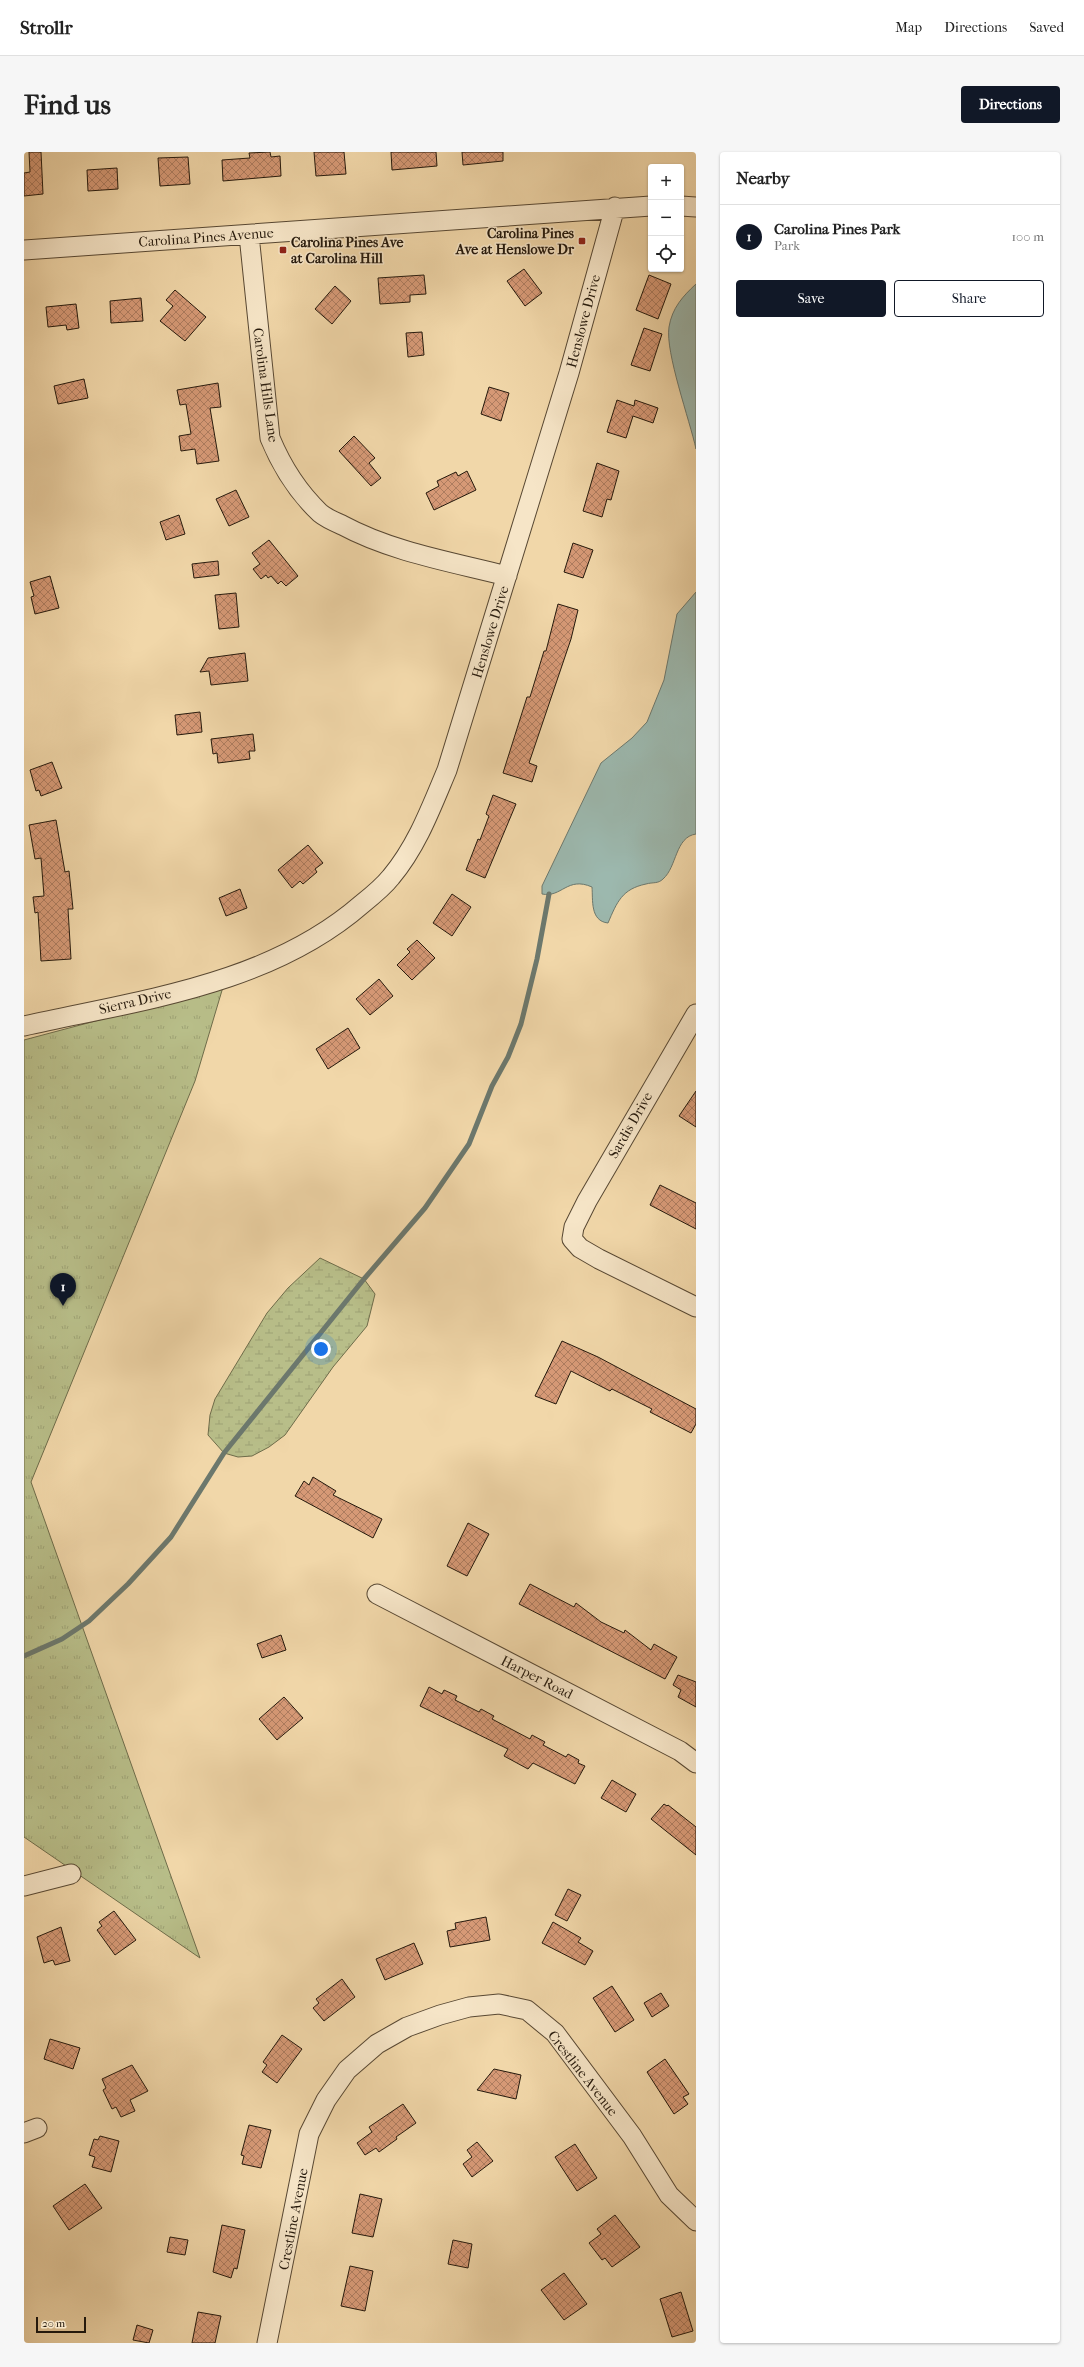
<!DOCTYPE html>
<html lang="en">
<head>
<meta charset="utf-8">
<style>
  body { margin:0; font-family:"IM FELL French Canon",serif; background:#f6f6f6; color:#222 }
  .controls { position:absolute; right:12px; top:12px; display:grid; overflow:hidden; border-radius:4px; box-shadow:0 1px 3px #0004 }
  .controls button { width:36px; height:36px; display:grid; place-items:center; padding:0; border:0; border-bottom:1px solid #e0e0e0; background:#fff; color:#222; font:20px sans-serif }
  .scale { position:absolute; left:12px; bottom:10px; width:50px; box-sizing:border-box; padding-left:4px; border:2px solid #25190c; border-top:0; font-size:11px; line-height:14px; white-space:nowrap; color:#25190c; -webkit-text-stroke:3px #f6e5c7; paint-order:stroke }
  .you { position:absolute; left:297px; top:1197px; width:14px; height:14px; margin:-10px; border:3px solid #fff; border-radius:50%; background:#1a73e8; box-shadow:0 0 0 6px #1a73e833 }
  .badge { display:grid; place-items:center; width:26px; height:26px; border-radius:50%; background:#111827; color:#fff; font-size:13px; font-weight:700 }
  .pin { position:absolute; translate:-50% -33px; filter:drop-shadow(0 1px 2px #0008) }
  .pin::after { content:''; position:absolute; top:21px; width:14px; height:12px; background:inherit; clip-path:polygon(0 0,100% 0,50% 100%) }
  .list { margin:0; padding:0; list-style:none }
  h2 { display:flex; justify-content:space-between; align-items:center; height:52px; margin:0; padding:0 16px; font-size:17px }
  h2 small { font-size:13px; font-weight:400; color:#767676 }
  .list li { display:grid; grid-template-columns:26px 1fr auto; gap:12px; align-items:center; box-sizing:border-box; height:64px; padding:0 16px; border-top:1px solid #e0e0e0 }
  .list b { display:block; font-size:15px; white-space:nowrap }
  .list p { margin:0; font-size:13px; white-space:nowrap; color:#767676 }
  .list em { font-size:13px; font-style:normal; color:#767676 }
  .actions { display:flex; gap:8px; padding:12px 16px }
  .actions a { flex:1; padding:9px 0; border:1px solid #111827; border-radius:4px; text-align:center; font-size:14px; color:#111827 }
  .actions .main { background:#111827; color:#fff }
  .icon { flex:none; width:22px; height:22px; fill:none; stroke:currentColor; stroke-width:2; stroke-linecap:round; stroke-linejoin:round }
  .map { position:relative; flex:none; width:672px; height:2191px; overflow:hidden; border-radius:4px }
  header { display:flex; align-items:center; gap:24px; box-sizing:border-box; height:56px; padding:0 20px; background:#fff; border-bottom:1px solid #e0e0e0 }
  header strong { font-size:19px }
  nav { display:flex; gap:22px; margin-inline-start:auto; font-size:14px }
  .intro { display:flex; align-items:center; justify-content:space-between; box-sizing:border-box; height:96px; padding:0 24px }
  h1 { margin:0; font-size:28px }
  .button { padding:10px 18px; border-radius:4px; background:#111827; color:#fff; font-size:14px; font-weight:700 }
  main { display:flex; gap:24px; padding:0 24px }
  aside { flex:1; background:#fff; border-radius:4px; box-shadow:0 1px 3px #0004 }
  .map>svg:first-child { display:block }
  .wetland { fill:url(#wetland-marsh); stroke:#6e6c4a }
  .park { fill:url(#park-tufts); stroke:#6e6c4a }
  .water { fill:#9cb8ae; stroke:#6c786d }
  .lines { fill:none; stroke-linecap:round; stroke-linejoin:round }
  .stream { stroke:#6c786d; stroke-width:5 }
  .building { fill:url(#building-cross-hatch); stroke:#25190c }
  .minor-casing { stroke:#584833; stroke-width:21 }
  .minor { stroke:#f6e5c7; stroke-width:19 }
  .poi-dot { fill:#8f2418; stroke:#f6e5c7; stroke-width:1.5 }
  .labels { text-anchor:middle; stroke-width:3; stroke-linejoin:round; paint-order:stroke }
  .poi-label { font-size:14px; font-weight:bold; fill:#25190c; stroke:#f6e5c7; text-anchor:end }
  .street-label { font-size:14px; fill:#25190c; stroke:#f6e5c7 }
</style>
</head>
<body>
<header>
<strong>Strollr</strong>
<nav><a>Map</a><a>Directions</a><a>Saved</a></nav>
</header>
<div class="intro"><h1>Find us</h1><a class="button">Directions</a></div>
<main>
<div class="map">
<svg width="672" height="2191" viewBox="0 0 672 2191">
  <defs>
    <pattern id="wetland-marsh" width="20" height="14" patternUnits="userSpaceOnUse"><rect width="20" height="14" fill="#b8be89"/><path d="M1 5h8M5 5V1M11 12h8M15 12V8" fill="none" stroke="#9ea375"/></pattern>
    <pattern id="park-tufts" width="24" height="20" patternUnits="userSpaceOnUse"><rect width="24" height="20" fill="#b8be89"/><path d="M3 7l-1-3M5 7V3M7 7l1-3M15 17l-1-3M17 17v-4M19 17l1-3" fill="none" stroke="#9ea375"/></pattern>
    <pattern id="building-cross-hatch" width="8" height="8" patternUnits="userSpaceOnUse"><rect width="8" height="8" fill="#d69976"/><path d="M0 0l8 8M0 8l8-8" fill="none" stroke="#ad7c5f"/></pattern>
  </defs>
  <rect width="100%" height="100%" fill="#f1d7a9"/>
  <filter id="stains"><feTurbulence type="fractalNoise" baseFrequency=".005" numOctaves="4"/><feColorMatrix values="0 0 0 0 .2 0 0 0 0 .09 0 0 0 0 .02 0 0 0 .5 -.17"/></filter>
  <radialGradient id="worn" r=".72"><stop offset=".6" stop-color="#630" stop-opacity="0"/><stop offset="1" stop-color="#630" stop-opacity=".3"/></radialGradient>
  <!-- wetland -->
  <path class="wetland" d="M 296,1106 L 340,1127 L 351,1142 L 343,1174 L 309,1215 L 261,1283 L 245,1295 L 228,1304 L 214,1305 L 200,1301 L 184,1283 L 186,1263 L 191,1247 L 243,1161 L 264,1136 Z"/>
  <!-- park -->
  <path class="park" d="M 199,835 L 171,929 L 7,1330 L 176,1806 L 0,1685 L 0,888 Z"/>
  <!-- water -->
  <path class="water" d="M 672,132 L 672,297 C 666,269 641,200 645,175 C 648,156 659,144 672,132 Z
    M 672,440 L 672,682 C 651,685 653,715 639,727 C 634,732 629,730 622,732 C 598,737 593,750 584,771 C 566,769 569,748 568,735 C 543,724 538,746 518,742 L 518,734 L 577,611 L 608,586 L 623,570 L 640,528 L 653,462 Z"/>
  <g class="lines">
    <!-- stream -->
    <path class="stream" d="M 0,1504 L 38,1487 L 65,1469 L 104,1432 L 147,1385 L 200,1301 L 340,1127 L 401,1056 L 445,992 L 468,934 L 484,905 L 497,872 L 513,807 L 525,742"/>
  </g>
  <!-- building -->
  <path class="building" d="M 5,0 L 17,0 L 19,42 L 0,44 L 0,21 L 6,20 Z
    M 246,0 L 247,5 L 256,4 L 257,24 L 199,29 L 198,8 L 226,6 L 225,1 Z
    M 290,0 L 320,0 L 322,22 L 292,24 Z
    M 367,0 L 412,0 L 413,14 L 368,18 Z
    M 438,0 L 479,0 L 479,9 L 439,13 Z
    M 164,5 L 166,32 L 136,34 L 134,6 Z
    M 93,16 L 94,37 L 64,39 L 63,18 Z
    M 500,117 L 518,141 L 501,154 L 483,129 Z
    M 400,123 L 402,142 L 386,143 L 386,150 L 356,152 L 354,126 Z
    M 625,123 L 647,132 L 634,167 L 612,158 Z
    M 311,134 L 327,149 L 308,172 L 291,157 Z
    M 151,138 L 182,165 L 161,189 L 136,169 L 149,154 L 142,148 Z
    M 117,146 L 119,169 L 87,171 L 86,149 Z
    M 52,152 L 55,176 L 43,178 L 42,173 L 24,175 L 22,155 Z
    M 620,176 L 638,182 L 626,219 L 607,213 Z
    M 398,180 L 400,203 L 384,205 L 382,181 Z
    M 60,227 L 64,246 L 34,252 L 30,234 Z
    M 194,231 L 197,255 L 186,256 L 195,309 L 173,312 L 171,297 L 157,299 L 155,284 L 167,282 L 162,252 L 156,253 L 153,238 Z
    M 465,235 L 485,241 L 477,269 L 457,262 Z
    M 593,248 L 610,254 L 611,248 L 634,256 L 629,271 L 609,264 L 602,286 L 583,280 Z
    M 330,284 L 351,306 L 345,311 L 357,326 L 347,334 L 315,299 Z
    M 573,311 L 595,319 L 587,348 L 583,347 L 578,365 L 559,359 Z
    M 443,319 L 452,338 L 410,358 L 402,341 L 415,334 L 413,329 L 432,320 L 434,324 Z
    M 212,338 L 225,365 L 205,374 L 192,347 Z
    M 155,363 L 161,382 L 142,388 L 136,370 Z
    M 245,388 L 274,424 L 262,434 L 257,429 L 254,432 L 247,424 L 244,426 L 242,423 L 237,427 L 229,417 L 236,412 L 228,401 Z
    M 549,391 L 569,398 L 559,426 L 540,420 Z
    M 194,409 L 195,423 L 170,426 L 168,412 Z
    M 26,424 L 35,456 L 11,462 L 7,445 L 10,444 L 6,430 Z
    M 212,441 L 215,475 L 195,477 L 191,443 Z
    M 534,452 L 554,458 L 547,487 L 505,611 L 513,614 L 508,630 L 479,621 L 503,545 L 506,545 L 520,499 L 522,499 Z
    M 221,501 L 224,529 L 187,533 L 185,519 L 176,520 L 184,506 Z
    M 176,560 L 178,580 L 153,583 L 151,563 Z
    M 229,582 L 231,599 L 225,599 L 226,607 L 194,611 L 193,601 L 189,602 L 187,587 Z
    M 28,610 L 38,636 L 17,644 L 15,638 L 12,639 L 6,618 Z
    M 469,643 L 492,652 L 461,726 L 442,718 L 454,687 L 456,688 L 465,664 L 462,662 Z
    M 32,668 L 41,720 L 45,719 L 49,757 L 44,757 L 47,807 L 17,809 L 14,760 L 11,761 L 9,745 L 20,744 L 17,706 L 11,707 L 5,673 Z
    M 284,693 L 299,711 L 291,717 L 293,720 L 279,732 L 276,729 L 268,736 L 254,718 Z
    M 216,737 L 223,756 L 202,764 L 195,746 Z
    M 428,742 L 447,755 L 428,784 L 409,771 Z
    M 393,788 L 411,806 L 388,828 L 373,813 L 386,800 L 383,797 Z
    M 355,827 L 369,844 L 346,863 L 332,847 Z
    M 324,876 L 336,896 L 304,917 L 292,897 Z
    M 672,939 L 672,975 L 655,964 Z
    M 636,1033 L 672,1051 L 672,1077 L 626,1053 Z
    M 538,1189 L 574,1205 L 672,1257 L 672,1272 L 667,1281 L 626,1260 L 628,1257 L 588,1237 L 586,1239 L 547,1219 L 532,1252 L 511,1244 Z
    M 289,1325 L 312,1339 L 309,1343 L 358,1367 L 349,1386 L 271,1344 L 280,1329 L 285,1333 Z
    M 444,1371 L 465,1382 L 443,1424 L 423,1414 Z
    M 506,1432 L 550,1455 L 552,1451 L 577,1470 L 600,1481 L 601,1478 L 627,1498 L 630,1492 L 653,1505 L 641,1527 L 495,1452 Z
    M 257,1483 L 262,1498 L 238,1506 L 233,1492 Z
    M 654,1523 L 672,1530 L 672,1555 L 654,1545 L 657,1538 L 649,1533 Z
    M 405,1535 L 418,1542 L 420,1538 L 433,1544 L 431,1548 L 455,1560 L 457,1557 L 470,1564 L 468,1567 L 506,1587 L 508,1583 L 521,1590 L 519,1593 L 542,1605 L 544,1602 L 555,1608 L 554,1611 L 561,1614 L 551,1632 L 509,1611 L 504,1617 L 480,1604 L 484,1597 L 396,1554 Z
    M 260,1545 L 279,1566 L 253,1588 L 235,1567 Z
    M 588,1628 L 612,1642 L 602,1660 L 577,1646 Z
    M 640,1652 L 643,1654 L 644,1653 L 672,1675 L 672,1703 L 627,1667 Z
    M 544,1737 L 557,1743 L 543,1769 L 531,1763 Z
    M 90,1759 L 112,1788 L 91,1803 L 73,1778 L 78,1774 L 75,1770 Z
    M 462,1765 L 466,1788 L 426,1795 L 423,1779 L 432,1777 L 431,1771 Z
    M 529,1770 L 557,1786 L 554,1790 L 569,1799 L 561,1813 L 518,1791 Z
    M 37,1775 L 46,1809 L 31,1813 L 29,1808 L 20,1811 L 13,1785 Z
    M 390,1791 L 399,1812 L 361,1828 L 352,1807 Z
    M 318,1827 L 331,1845 L 300,1869 L 289,1856 L 295,1851 L 292,1847 Z
    M 588,1834 L 610,1868 L 591,1880 L 569,1846 Z
    M 637,1841 L 645,1854 L 628,1865 L 620,1851 Z
    M 258,1883 L 278,1897 L 253,1931 L 238,1920 L 243,1913 L 239,1910 Z
    M 26,1887 L 56,1896 L 49,1917 L 20,1907 Z
    M 641,1907 L 665,1942 L 659,1945 L 664,1952 L 650,1962 L 623,1920 Z
    M 108,1913 L 124,1939 L 106,1948 L 111,1959 L 97,1965 L 92,1955 L 88,1957 L 79,1938 L 82,1936 L 78,1927 Z
    M 470,1917 L 497,1923 L 492,1947 L 453,1938 Z
    M 379,1952 L 392,1971 L 372,1985 L 373,1987 L 355,2000 L 352,1996 L 341,2003 L 333,1991 L 348,1980 L 345,1975 Z
    M 225,1973 L 247,1978 L 237,2016 L 218,2012 L 220,2004 L 217,2003 Z
    M 76,1984 L 95,1989 L 87,2020 L 68,2015 L 71,2005 L 65,2003 L 70,1987 L 74,1988 Z
    M 453,1990 L 469,2009 L 448,2025 L 439,2012 L 448,2005 L 443,1998 Z
    M 551,1992 L 573,2026 L 553,2039 L 531,2005 Z
    M 61,2032 L 78,2056 L 45,2078 L 29,2054 Z
    M 336,2042 L 358,2047 L 349,2085 L 328,2081 Z
    M 591,2063 L 616,2095 L 588,2115 L 581,2106 L 578,2108 L 565,2091 L 577,2082 L 573,2077 Z
    M 198,2073 L 221,2078 L 213,2117 L 210,2116 L 207,2126 L 189,2120 Z
    M 146,2085 L 164,2088 L 161,2103 L 143,2100 Z
    M 429,2088 L 448,2092 L 444,2116 L 424,2112 Z
    M 326,2114 L 349,2119 L 341,2159 L 317,2154 Z
    M 540,2121 L 563,2152 L 540,2168 L 517,2138 Z
    M 657,2140 L 669,2179 L 648,2185 L 636,2147 Z
    M 174,2160 L 197,2164 L 191,2191 L 168,2191 Z
    M 113,2173 L 129,2178 L 125,2191 L 109,2188 Z"/>
  <g class="lines">
    <!-- minor casing -->
    <g class="minor-casing">
      <path id="minor" d="M 657,54 L 672,55
        M 225,83 L 246,286 C 258,315 274,340 296,361 C 302,366 311,370 318,373 C 368,400 428,410 483,424
        M 0,98 L 627,54
        M 672,862 L 563,1049 L 550,1075 L 548,1087 L 556,1096 L 575,1107 L 672,1155
        M 0,874 C 116,848 245,833 338,752 C 348,744 359,735 367,725 C 393,694 407,656 423,618 L 545,221 L 591,55
        M 353,1442 L 656,1599 L 672,1611
        M 0,1734 L 47,1722
        M 0,1981 L 13,1976
        M 243,2191 L 285,1982 L 302,1948 L 323,1918 L 353,1892 L 383,1875 L 416,1863 L 445,1855 L 475,1852 L 503,1858 L 531,1881 L 608,1984 L 645,2043 L 672,2069"/>
    </g>
    <!-- minor -->
    <use href="#minor" class="minor"/>
  </g>
  <!-- markers -->
  <g class="poi-dot">
    <rect x="554" y="85" width="8" height="8" rx="2"/>
    <rect x="255" y="94" width="8" height="8" rx="2"/>
  </g>
  <g class="labels">
    <!-- poi labels -->
    <g class="poi-label">
      <text x="550" y="86">Carolina Pines<tspan x="550" dy="16">Ave at Henslowe Dr</tspan></text>
      <text x="267" y="95" text-anchor="start">Carolina Pines Ave<tspan x="267" dy="16">at Carolina Hill</tspan></text>
    </g>
    <!-- street labels -->
    <g class="street-label">
      <text transform="translate(182 85) rotate(-4)" y="5">Carolina Pines Avenue</text>
      <text transform="translate(559 169) rotate(-75)" y="5">Henslowe Drive</text>
      <text transform="translate(242 233) rotate(82)" y="5">Carolina Hills Lane</text>
      <text transform="translate(466 480) rotate(-73)" y="5">Henslowe Drive</text>
      <text transform="translate(111 849) rotate(-13)" y="5">Sierra Drive</text>
      <text transform="translate(606 973) rotate(-60)" y="5">Sardis Drive</text>
      <text transform="translate(513 1525) rotate(27)" y="5">Harper Road</text>
      <text transform="translate(559 1921) rotate(52)" y="5">Crestline Avenue</text>
      <text transform="translate(269 2067) rotate(-79)" y="5">Crestline Avenue</text>
    </g>
  </g>
  <rect width="100%" height="100%" filter="url(#stains)"/>
  <rect width="100%" height="100%" fill="url(#worn)"/>
</svg>
<div class="controls">
<button>+</button>
<button>−</button>
<button><svg class="icon" aria-label="locate" viewBox="0 0 24 24"><circle cx="12" cy="12" r="6"/><path d="M12 2v4M12 18v4M2 12h4M18 12h4"/></svg></button>
</div>
<div class="scale">20 m</div>
<div class="you"></div>
<div class="pin badge" style="left:39px;top:1154px">1</div>
</div>
<aside>
<h2>Nearby<small></small></h2>
<ul class="list">
<li><span class="badge">1</span><div><b>Carolina Pines Park</b><p>Park</p></div><em>100 m</em></li>
</ul>
<div class="actions"><a class="main">Save</a><a>Share</a></div>
</aside>
</main>
</body>
</html>
